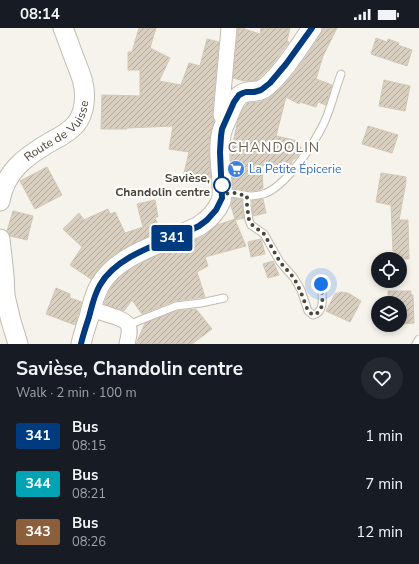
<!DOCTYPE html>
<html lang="en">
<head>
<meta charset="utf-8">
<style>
  body { margin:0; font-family:"Nunito Sans",sans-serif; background:#242831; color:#f1f3f6; height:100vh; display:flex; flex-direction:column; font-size:15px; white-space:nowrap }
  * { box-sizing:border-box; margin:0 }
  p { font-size:13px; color:#9ea1a6 }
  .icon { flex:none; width:22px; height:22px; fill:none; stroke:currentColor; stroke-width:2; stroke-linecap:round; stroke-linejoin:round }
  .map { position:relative; height:316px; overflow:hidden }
  .sheet { display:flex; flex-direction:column; background:#171b24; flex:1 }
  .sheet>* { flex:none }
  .badge { padding:0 8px; border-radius:3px; font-size:14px; line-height:26px }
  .controls { position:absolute; left:371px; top:224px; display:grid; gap:8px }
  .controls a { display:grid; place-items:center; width:36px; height:36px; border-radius:50%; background:#171b24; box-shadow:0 2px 6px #0003; font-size:20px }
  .you { position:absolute; width:20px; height:20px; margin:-10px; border:3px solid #fff; border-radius:50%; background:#1a73e8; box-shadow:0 0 0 6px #1a73e833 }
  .map>.badge { position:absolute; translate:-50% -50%; box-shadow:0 0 0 2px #fff }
  .round { display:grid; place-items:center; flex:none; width:42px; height:42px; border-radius:21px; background:#242831 }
  .summary { display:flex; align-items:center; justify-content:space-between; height:68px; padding:0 16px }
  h1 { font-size:19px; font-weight:700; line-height:30px }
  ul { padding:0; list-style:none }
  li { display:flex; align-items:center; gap:12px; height:48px; padding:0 16px }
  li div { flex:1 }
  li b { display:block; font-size:15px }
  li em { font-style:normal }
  li .badge { min-width:44px; font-weight:700; text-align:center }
  .status { display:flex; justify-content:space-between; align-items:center; height:28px; padding:0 20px; background:#171b24; direction:ltr }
  .status svg { height:11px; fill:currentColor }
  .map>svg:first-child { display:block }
  .building { fill:url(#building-hatch); stroke:#d3c7b4 }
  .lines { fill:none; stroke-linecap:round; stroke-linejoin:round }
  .service-casing { stroke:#c2bbae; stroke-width:9 }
  .minor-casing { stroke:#c2bbae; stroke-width:17 }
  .tertiary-casing { stroke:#c2bbae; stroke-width:21 }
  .service { stroke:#fff; stroke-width:7 }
  .minor { stroke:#fff; stroke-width:15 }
  .tertiary { stroke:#fff; stroke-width:19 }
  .line-casing { stroke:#fff; stroke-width:9 }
  .line { stroke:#003b80; stroke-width:6 }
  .walk { stroke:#4b4439; stroke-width:4; stroke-dasharray:0 7.2 }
  .stop-dot { fill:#fff; stroke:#003b80; stroke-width:2 }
  .labels { text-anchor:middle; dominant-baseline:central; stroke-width:4; stroke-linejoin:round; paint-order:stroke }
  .street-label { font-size:12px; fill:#4b4439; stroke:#fff }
  .shop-label { font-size:12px; fill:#366cbe; stroke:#fff; text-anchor:start }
  .stop-label { font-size:12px; font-weight:bold; fill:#4b4439; stroke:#fff; text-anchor:end }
  .quarter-label { font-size:14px; letter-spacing:1px; fill:#6e6250; stroke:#fff }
</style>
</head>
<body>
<div class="status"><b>08:14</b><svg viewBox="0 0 49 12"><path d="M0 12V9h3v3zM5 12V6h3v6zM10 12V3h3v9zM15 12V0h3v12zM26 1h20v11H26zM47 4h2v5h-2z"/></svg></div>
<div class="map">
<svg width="419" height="316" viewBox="0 0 419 316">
  <defs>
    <pattern id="building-hatch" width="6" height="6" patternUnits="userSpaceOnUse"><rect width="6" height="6" fill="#d8cfc1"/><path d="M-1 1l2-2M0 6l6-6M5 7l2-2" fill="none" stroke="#b1aa9e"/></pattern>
  </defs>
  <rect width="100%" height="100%" fill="#f6f3ec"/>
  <g class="building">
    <polygon points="139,0 156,0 150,20 170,30 159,53 181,57 189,35 200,38 207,11 219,14 212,86 214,93 211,104 209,113 209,128 211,153 183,149 189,124 169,121 173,98 127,100 127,101 101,101 102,67 140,68 140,42 128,42 128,24 132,24"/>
    <polygon points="238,0 242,0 260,6 261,0 290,0 287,13 289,14 271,38 257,52 244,53 233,50"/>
    <polygon points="323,0 337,0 323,28 316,51 332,57 326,77 318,74 316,79 300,74 299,76 286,69 276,108 298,113 297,118 301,119 299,126 295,131 293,131 290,138 286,142 262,137 263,160 258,162 251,163 233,160 231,124 238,92 243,81 248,75 260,74 268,71 281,60 294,45 308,26 321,6"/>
    <polygon points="376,10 387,14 388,11 399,15 398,17 412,22 407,38 371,26"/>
    <polygon points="384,52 410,58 405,83 379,78"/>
    <polygon points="368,98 398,107 392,125 362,116"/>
    <polygon points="47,139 62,167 35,181 20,153"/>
    <polygon points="381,145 406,149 406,154 399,192 408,192 409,231 395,231 395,223 393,223 391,177 376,174"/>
    <polygon points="233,170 242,172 244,190 235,192 246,218 205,229 208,238 197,244 205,269 174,273 142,286 132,272 124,283 104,276 109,263 116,253 125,245 149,231 204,208 217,197 235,191 231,178"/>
    <polygon points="263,171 266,185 253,188 252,173"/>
    <polygon points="155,172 158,189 155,189 160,203 126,219 113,227 101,238 91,251 70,237 82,219 63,201 79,185 84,192 108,181 110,186 115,184 125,205 143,199 137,176"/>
    <polygon points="13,183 33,188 27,212 10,208 7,203"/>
    <polygon points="261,211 265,226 251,229 248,214"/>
    <polygon points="273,233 279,247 268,250 263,236"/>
    <polygon points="56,260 70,266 70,270 82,274 75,297 46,286"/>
    <polygon points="388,263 411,263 411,267 413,267 414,295 400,296 400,275 388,275"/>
    <polygon points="341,264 348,265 361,273 350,294 326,283 335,266"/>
    <polygon points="196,281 212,301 192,316 136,316 145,295 177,283"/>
  </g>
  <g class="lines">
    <g class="service-casing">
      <g id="service">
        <path d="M223 166C228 165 233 165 238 166 248 168 253 169 263 166 285 160 314 116 324 95 331 80 335 62 341 46"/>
        <path d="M247 168V178L249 192 251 197 264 206 280 234 294 250 301 262 308 283 313 287C326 284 322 266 321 256"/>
        <polyline points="128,297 176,278 201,275 224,270"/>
        <polyline points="416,316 419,311"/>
      </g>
    </g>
    <g class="minor-casing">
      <g id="minor">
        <polyline points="225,95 221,87 229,0"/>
        <path d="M91 281C99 284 125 290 128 297 131 303 128 310 127 316"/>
      </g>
    </g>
    <g class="tertiary-casing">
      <g id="tertiary">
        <path id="s1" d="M0 173C5 143 26 128 52 113 60 109 70 103 76 96 85 85 86 67 83 55 82 49 79 43 77 37 72 25 68 12 63 0"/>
        <polyline points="0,211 4,247 5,268 11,293 18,316"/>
        <path d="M81 316C83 307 86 298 89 289 92 278 94 267 100 257 118 225 168 214 199 198 208 192 217 183 221 173 223 167 222 161 222 155 221 137 217 117 223 100 225 95 227 91 229 86 233 77 236 66 247 64 255 63 261 64 267 58 284 43 299 19 312 0"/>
      </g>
    </g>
    <use href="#service" class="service"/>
    <use href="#minor" class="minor"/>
    <use href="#tertiary" class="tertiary"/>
  </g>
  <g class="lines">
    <g class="line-casing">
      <path id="line" d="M81 316C83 307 86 298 89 289 92 278 94 267 100 257 118 225 168 214 199 198L207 192 216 182 222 170 220 124 221 108 222 101 234 74 239 67 243 65 246 64H254L261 62 270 55 286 36 312 0"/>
    </g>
    <use href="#line" class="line"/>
    <path class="walk" d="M222 157V166L235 165 247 168V178L249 192 251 196 264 206 280 234 294 250 300 262 308 283 313 287C326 284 322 266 321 256"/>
  </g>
  <defs>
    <g id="supermarket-disc" transform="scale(0.9)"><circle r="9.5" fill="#3f7fe0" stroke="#fff"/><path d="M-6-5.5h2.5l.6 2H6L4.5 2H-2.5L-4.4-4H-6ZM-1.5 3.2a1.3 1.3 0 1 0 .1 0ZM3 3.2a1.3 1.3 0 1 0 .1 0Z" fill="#fff"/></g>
  </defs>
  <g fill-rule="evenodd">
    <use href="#supermarket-disc" x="236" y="141"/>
  </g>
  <circle class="stop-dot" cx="222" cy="157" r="8"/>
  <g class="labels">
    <g class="street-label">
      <text stroke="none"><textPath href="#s1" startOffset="94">Route de Vuisse</textPath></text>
    </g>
    <g class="shop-label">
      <text x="249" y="141">La Petite Épicerie</text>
    </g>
    <g class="stop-label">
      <text x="210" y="150">Savièse,<tspan x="210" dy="14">Chandolin centre</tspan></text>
    </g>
    <g class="quarter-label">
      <text x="274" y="119">CHANDOLIN</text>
    </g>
  </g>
</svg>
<div class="controls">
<a><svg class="icon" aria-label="locate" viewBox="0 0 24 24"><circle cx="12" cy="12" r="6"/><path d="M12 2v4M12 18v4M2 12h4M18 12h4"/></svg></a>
<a><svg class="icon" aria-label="layers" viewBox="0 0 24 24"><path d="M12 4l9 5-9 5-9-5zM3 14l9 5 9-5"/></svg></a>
</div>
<div class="you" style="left:321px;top:256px"></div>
<b class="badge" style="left:172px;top:210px;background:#003b80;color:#fff">341</b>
</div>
<section class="sheet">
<div class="summary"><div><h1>Savièse, Chandolin centre</h1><p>Walk · 2 min · 100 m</p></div><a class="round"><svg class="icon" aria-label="heart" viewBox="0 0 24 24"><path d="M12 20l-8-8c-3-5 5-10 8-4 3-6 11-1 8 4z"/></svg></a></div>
<ul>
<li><span class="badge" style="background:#003b80;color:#fff">341</span><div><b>Bus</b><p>08:15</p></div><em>1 min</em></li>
<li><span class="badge" style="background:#00a3b4;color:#fff">344</span><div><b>Bus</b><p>08:21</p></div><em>7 min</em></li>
<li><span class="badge" style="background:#8b5e3c;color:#fff">343</span><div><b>Bus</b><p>08:26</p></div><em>12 min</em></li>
</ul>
</section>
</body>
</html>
